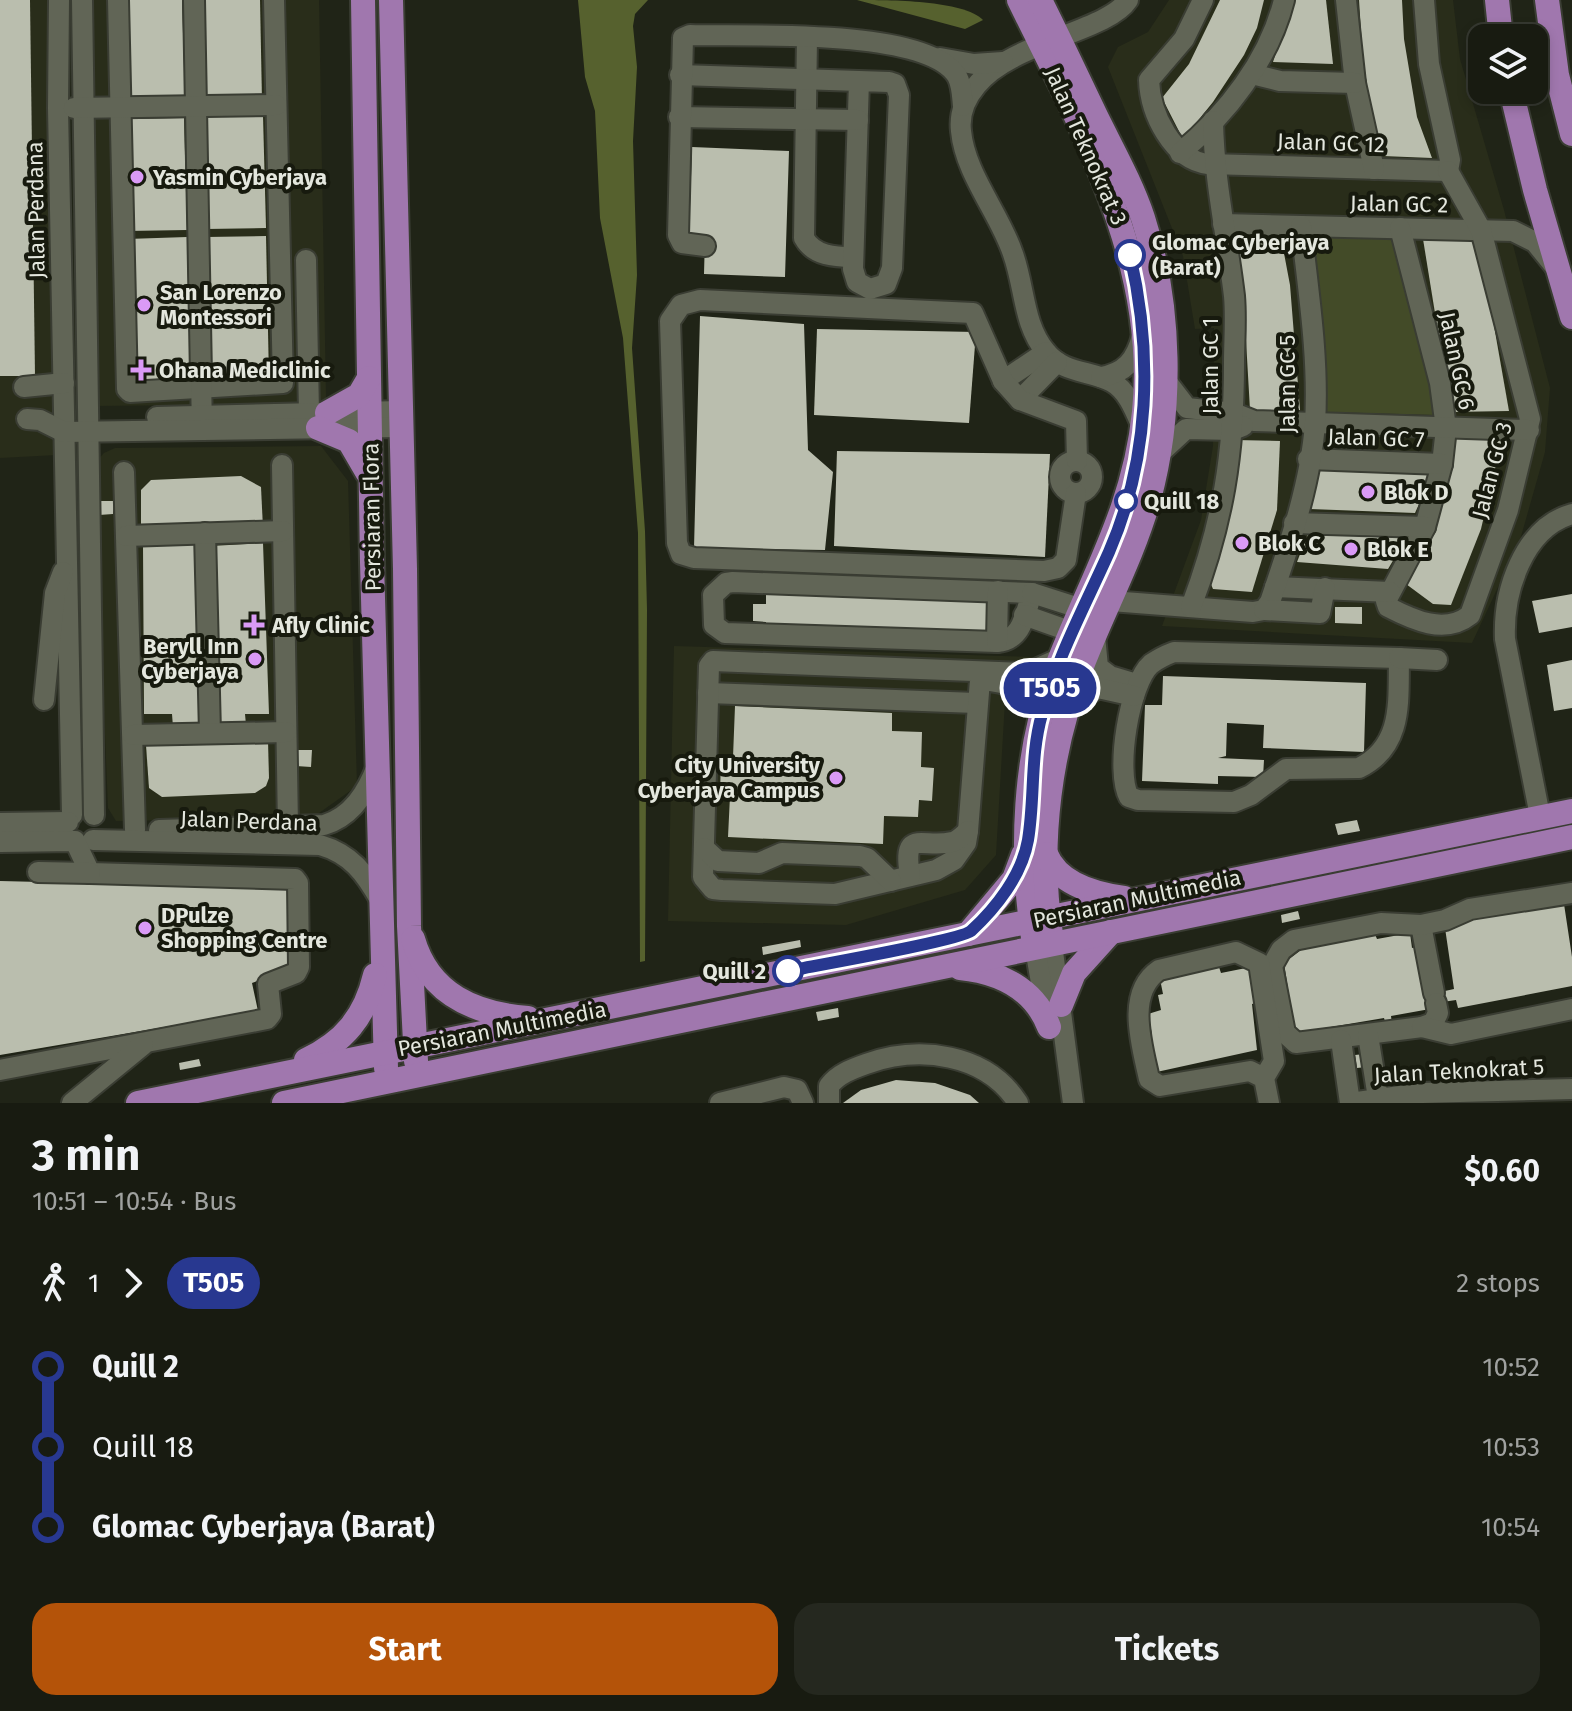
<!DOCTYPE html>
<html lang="en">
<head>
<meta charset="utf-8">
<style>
  body { margin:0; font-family:"Fira Sans",sans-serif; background:#25281f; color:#f1f3f6; height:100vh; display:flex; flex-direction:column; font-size:30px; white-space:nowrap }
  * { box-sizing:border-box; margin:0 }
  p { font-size:26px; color:#9fa19f }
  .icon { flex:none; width:44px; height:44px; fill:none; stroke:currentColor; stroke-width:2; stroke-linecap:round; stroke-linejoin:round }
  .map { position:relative; height:1103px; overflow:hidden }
  .drawer { display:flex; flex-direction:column; background:#181b11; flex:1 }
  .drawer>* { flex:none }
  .badge { padding:0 16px; border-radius:26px; font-size:28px; line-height:52px }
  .controls { position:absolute; left:1468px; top:24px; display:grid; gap:16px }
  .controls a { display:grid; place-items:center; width:80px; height:80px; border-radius:16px; background:#181b11; box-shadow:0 4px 12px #0003,0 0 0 2px #363931; font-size:40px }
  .map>.badge { position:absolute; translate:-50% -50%; box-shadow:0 0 0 4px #fff }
  .legs { display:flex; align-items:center; gap:12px; height:88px; padding:0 32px; font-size:26px }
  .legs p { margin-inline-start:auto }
  .head { display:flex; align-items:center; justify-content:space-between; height:136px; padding:0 32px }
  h1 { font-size:44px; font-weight:700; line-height:60px }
  .action { display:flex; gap:16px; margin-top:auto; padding:16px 32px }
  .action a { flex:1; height:92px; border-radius:24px; background:#b45309; color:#fff; font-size:32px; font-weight:700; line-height:92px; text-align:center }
  .action a+a { background:#25281f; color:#f1f3f6 }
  ul { padding:0 32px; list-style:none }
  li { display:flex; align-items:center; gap:28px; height:80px; font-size:30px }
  li i { display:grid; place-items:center; width:12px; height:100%; margin:0 10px; background:currentColor }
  li i::after { content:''; width:20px; height:20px; margin:-10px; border:6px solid; border-radius:50%; background:#181b11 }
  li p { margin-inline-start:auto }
  li:first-child i { background:linear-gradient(#0000 50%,currentColor 0) }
  li:last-child i { background:linear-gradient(currentColor 50%,#0000 0) }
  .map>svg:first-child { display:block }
  .built { fill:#292d1a }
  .green { fill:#434b28 }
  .water { fill:#56612e }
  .building { fill:#babeae }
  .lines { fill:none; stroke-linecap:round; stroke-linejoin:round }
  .minor-casing { stroke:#3a3d33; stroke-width:24 }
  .major-casing { stroke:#3a3d33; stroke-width:28 }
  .minor { stroke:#616556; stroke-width:20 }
  .major { stroke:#a077ae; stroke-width:24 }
  .line-1-casing { stroke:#fff; stroke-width:18 }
  .line-1 { stroke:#283890; stroke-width:12 }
  .poi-dot { fill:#da9af6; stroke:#171a0e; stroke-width:3 }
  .stop-1-dot { fill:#fff; stroke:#283890; stroke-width:4 }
  .labels { text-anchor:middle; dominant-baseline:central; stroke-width:8; stroke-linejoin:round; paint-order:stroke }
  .street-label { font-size:22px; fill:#e4e7de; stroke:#171a0e }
  .poi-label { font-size:22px; font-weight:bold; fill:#e4e7de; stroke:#171a0e; text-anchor:start }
  .stop-label { font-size:22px; font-weight:bold; fill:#e4e7de; stroke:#171a0e; text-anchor:start }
</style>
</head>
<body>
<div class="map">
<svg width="1572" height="1103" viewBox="0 0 1572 1103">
  <rect width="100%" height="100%" fill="#202417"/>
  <g class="built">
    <polygon points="0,0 55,0 57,455 0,458"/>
    <polygon points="83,0 319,0 326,398 319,404 90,406"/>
    <polygon points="1169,0 1453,0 1460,59 1504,210 1550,388 1545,452 1520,540 1472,643 1162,626 1201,520 1213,446 1214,328 1195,329 1183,256 1108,67 1118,47 1148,32"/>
    <polygon points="321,446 348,481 357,786 312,818 116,821 108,808 94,464 104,453 115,448"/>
    <polygon points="674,646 1033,657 1005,701 996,855 965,890 846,925 668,921"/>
  </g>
  <polygon class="green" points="1388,237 1399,249 1439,403 1435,415 1327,412 1319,405 1313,247 1321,238"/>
  <g class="water">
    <polygon points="578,0 648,0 635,14 633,26 637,67 633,141 637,275 632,348 645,531 647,610 645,961 640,962 638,533 623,338 600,218 595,111 585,77"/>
    <path d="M857 0C888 0 964 0 983 20L965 29Z"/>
  </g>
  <g class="building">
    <polygon points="0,0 30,0 35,376 0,376"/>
    <polygon points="122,0 182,0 185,102 125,104"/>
    <polygon points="200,0 260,0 262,101 203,102"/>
    <polygon points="1220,0 1264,0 1257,28 1244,55 1213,102 1183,139 1162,98 1189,64"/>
    <polygon points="1293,0 1326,0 1333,64 1273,62"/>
    <polygon points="1359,0 1402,0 1404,39 1417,117 1432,158 1382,156 1364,77"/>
    <polygon points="263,116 266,228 206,229 203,117"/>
    <polygon points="184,118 187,230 127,231 124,119"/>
    <polygon points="692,147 789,151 785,277 704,274 705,237 689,236"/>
    <polygon points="1247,232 1280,232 1290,285 1300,410 1250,410 1243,288 1236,251"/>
    <polygon points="266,236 269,378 210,380 206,237"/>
    <polygon points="187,237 190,380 131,381 127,239"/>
    <polygon points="1468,238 1481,252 1509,411 1451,412 1423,239"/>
    <polygon points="700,316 804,324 808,450 833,472 825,550 694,548"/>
    <polygon points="817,329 976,332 969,423 814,415"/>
    <polygon points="1454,439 1502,439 1481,529 1451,605 1433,604 1406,584"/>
    <polygon points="1235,440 1280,441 1277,510 1252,592 1213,589 1207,575"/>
    <polygon points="837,451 1050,454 1045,557 834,546"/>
    <polygon points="1311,469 1432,475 1415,513 1310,509"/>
    <polygon points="241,476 261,487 263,528 141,530 141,490 151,480"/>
    <polygon points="98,501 114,501 113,514 99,515"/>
    <polygon points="1311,526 1407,537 1388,569 1297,562"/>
    <polygon points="263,543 269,714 245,714 246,725 215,725 211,546"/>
    <polygon points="143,545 197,545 204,726 173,727 172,714 144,714"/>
    <polygon points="766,591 990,600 999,632 766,628 766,622 753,621 753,604 766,604"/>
    <polygon points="1572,594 1572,627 1539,633 1532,601"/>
    <polygon points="1335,607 1362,607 1362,624 1335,623"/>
    <polygon points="1572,660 1572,708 1554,711 1547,665"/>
    <polygon points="1163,676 1366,683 1364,752 1263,748 1264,725 1227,723 1226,756 1218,758 1264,760 1263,777 1218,776 1218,784 1142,781 1145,705 1162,705"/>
    <polygon points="735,706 892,713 892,731 922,732 921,767 934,768 932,801 919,800 918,817 884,816 883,844 728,837 730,796 720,796 721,756 733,757"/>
    <polygon points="268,741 269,778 266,786 255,793 162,797 149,788 146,745"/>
    <polygon points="297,750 312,750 311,767 296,766"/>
    <polygon points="1357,820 1360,831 1338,835 1335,824"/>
    <polygon points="0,881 290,888 290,968 252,983 258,1011 0,1055"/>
    <polygon points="1564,904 1572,957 1572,986 1458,1008 1456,1000 1429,1004 1430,1009 1391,1016 1392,1024 1386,1025 1384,1018 1295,1033 1284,963 1305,947 1374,932 1377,939 1410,933 1412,948 1419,946 1436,986 1444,985 1445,991 1454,989 1445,928 1458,918"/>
    <polygon points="1298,911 1300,919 1282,923 1281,915"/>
    <polygon points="800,940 801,947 763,955 762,947"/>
    <polygon points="1218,964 1221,973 1251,967 1263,1001 1252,1004 1257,1050 1152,1073 1146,1036 1152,1034 1148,1014 1161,1010 1158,995 1163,994 1160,979 1186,975 1185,969"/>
    <polygon points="838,1008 839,1017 818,1021 816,1012"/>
    <polygon points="1364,1054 1366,1067 1357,1068 1355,1055"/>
    <polygon points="199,1059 201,1066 180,1070 179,1063"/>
    <polygon points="896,1080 935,1083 970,1095 979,1103 843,1103 861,1090"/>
  </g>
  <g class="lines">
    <g class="minor-casing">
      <g id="minor">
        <polyline points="59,0 58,108 72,815"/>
        <polyline points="82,0 94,815"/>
        <polyline points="118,0 127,389 130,392 283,383 274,0"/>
        <polyline points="194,0 202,430"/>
        <path d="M1128 0C1107 32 1010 42 976 86 965 99 959 114 961 131 965 174 1000 214 1013 254 1025 287 1023 325 1046 352 1064 374 1090 370 1112 382 1128 391 1135 411 1142 427"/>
        <path d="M1203 0 1184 39 1149 80C1150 114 1173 160 1208 164L1448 171"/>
        <polyline points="1346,0 1355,83 1374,169"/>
        <polyline points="1424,0 1429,64 1450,160 1448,171"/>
        <path d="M807 38 804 238C814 256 835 257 853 257"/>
        <polyline points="940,58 974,64 1003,62"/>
        <polyline points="1252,74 1280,81 1355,83"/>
        <polyline points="680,75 889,82 895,84 899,95 892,268 886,284 870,289 857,282 853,269 859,81"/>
        <polyline points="74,108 276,105"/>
        <polyline points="679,117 858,120"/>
        <path d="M1180 153C1227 114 1269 60 1284 0"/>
        <polyline points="1223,224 1513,231 1535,242 1556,268"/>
        <path d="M1400 228 1440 383 1446 428 1442 464 1425 527 1386 601 1388 607C1413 620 1445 635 1470 615L1508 510 1530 419 1481 230 1448 171"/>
        <path d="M705 246 682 243 678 235 683 38 690 35C745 37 926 27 957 76 962 85 962 96 963 106"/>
        <polyline points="306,260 309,413"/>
        <path d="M1101 377C1125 373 1136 360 1142 336"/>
        <polyline points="1164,378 1187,408 1234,413 1254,421 1529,430"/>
        <polyline points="1003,381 1046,352"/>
        <polyline points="24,387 64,383"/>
        <polyline points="1020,400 1057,362"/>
        <polyline points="157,417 401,411"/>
        <polyline points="27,419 40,420 64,432 401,427"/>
        <polyline points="1159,454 1186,429 1233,430 1243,426"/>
        <polyline points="1308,459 1442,464"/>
        <circle cx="1076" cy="477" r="16"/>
        <polyline points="282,465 288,827"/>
        <polyline points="124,472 135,830"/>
        <polyline points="1076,493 1066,560 1058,568 1044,571 694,558 681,554 677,543 670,321 681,305 700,300 973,313 1003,381 1020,400 1076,421 1077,461"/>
        <polyline points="1294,523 1425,527"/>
        <polyline points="205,533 210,733"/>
        <polyline points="126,536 283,531"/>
        <path d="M726 583 733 582 1032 593C1025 613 1023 640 997 642L725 633 714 625 713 595Z"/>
        <polyline points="1275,587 1390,592"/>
        <polyline points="1032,593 1082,609"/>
        <path d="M1111 601 1253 612 1264 610 1270 602C1289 546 1311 482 1315 423 1319 358 1308 290 1301 226"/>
        <path d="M1191 607C1223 522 1234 454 1234 363 1234 341 1236 318 1234 296 1227 237 1214 180 1213 121"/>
        <polyline points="1264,610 1320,613 1325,588"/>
        <polyline points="1024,615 1072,632"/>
        <polyline points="1095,636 1098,667 1110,676 1130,682"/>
        <polyline points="997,642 998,591"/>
        <path d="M1174 652 1399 658C1398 700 1404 746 1359 768L1286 769 1251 795 1234 802 1138 800 1129 797C1115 772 1129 683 1151 664 1158 659 1166 655 1174 652Z"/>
        <polyline points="1399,658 1437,660"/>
        <polyline points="708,693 976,703"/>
        <polyline points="44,700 55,593 63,572"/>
        <polyline points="1066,715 1075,702 1098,688 1134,696"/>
        <path d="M1041 717C1025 690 1012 682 980 680L968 831 966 843 954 860 936 870 835 894 722 890 713 889 703 877 709 666 713 661 1027 673 1061 658"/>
        <polyline points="133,735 286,732"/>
        <path d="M1539 811 1505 639C1503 592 1523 528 1572 514"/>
        <polyline points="0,823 68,822"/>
        <path d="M159 830 324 825C352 817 367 792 377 766"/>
        <path d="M93 840 320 845C351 854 365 873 380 900"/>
        <polyline points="0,842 75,841 90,873 295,879 298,883 299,967 296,973 268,984 271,1014 267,1019 0,1070"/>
        <polyline points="704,848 718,861 759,863 782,853 860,856 867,858 891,881"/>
        <polyline points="38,872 90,873"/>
        <path d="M910 876C902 827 922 849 952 842 958 841 963 835 968 831"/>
        <polyline points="1421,925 1434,993"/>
        <polyline points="1052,944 1073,1103"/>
        <polyline points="1035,948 1047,1017"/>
        <polyline points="1436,1003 1438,1013 1433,1023 1422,1027 1296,1043 1285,1033 1272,966 1281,950 1294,940 1381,923 1421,925 1445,920 1470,909 1572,893"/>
        <polyline points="1422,1027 1451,1034 1572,1009"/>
        <polyline points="1368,1035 1378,1098"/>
        <polyline points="1341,1040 1350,1103 1422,1093 1572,1089"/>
        <path d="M1264 1078 1250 1071 1160 1086 1149 1079C1142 1046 1125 993 1159 970L1236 952 1259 963 1274 1061 1264 1078 1269 1103"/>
        <polyline points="72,1103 143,1045"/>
        <polyline points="720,1103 784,1087 797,1090 803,1103"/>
        <path d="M829 1103V1086C838 1074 852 1069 866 1064 919 1045 986 1053 1018 1103"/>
      </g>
    </g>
    <g class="major-casing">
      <g id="major">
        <polyline points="363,0 372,562 386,1068"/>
        <polyline points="391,0 405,569 409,926 416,1061"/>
        <path d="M1019 0C1082 129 1159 263 1144 412 1134 512 1088 583 1054 674 1024 756 1020 852 1033 938"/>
        <path d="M1040 0C1059 38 1077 76 1095 114 1112 149 1131 182 1143 218 1171 305 1173 411 1149 499 1133 556 1105 607 1084 661 1050 746 1037 843 1051 934"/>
        <polyline points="1497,0 1501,38"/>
        <polyline points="1547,0 1557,75 1572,134"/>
        <polyline points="1511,90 1535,190 1572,317"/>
        <polyline points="327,413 359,395 369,378"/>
        <polyline points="318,428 349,441 367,472"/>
        <path d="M1046 854C1058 884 1095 894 1124 898"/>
        <polyline points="968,934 1014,879 1023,855"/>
        <path d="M413 939C429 995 476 1014 528 1018"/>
        <path d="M960 968C999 972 1034 988 1049 1027"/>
        <polyline points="1061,1005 1074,973 1111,932"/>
        <path d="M306 1060C344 1042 365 1017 375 975"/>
        <polyline points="138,1103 1572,811"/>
        <polyline points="284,1103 1572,837"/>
      </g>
    </g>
    <use href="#minor" class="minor"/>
    <use href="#major" class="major"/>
  </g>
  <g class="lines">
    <g class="line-1-casing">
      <path id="line-1" d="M788 971C813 966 961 940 971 931 996 908 1022 875 1028 840 1035 798 1030 756 1042 714 1057 657 1085 606 1109 552 1150 458 1153 354 1130 255"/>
    </g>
    <use href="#line-1" class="line-1"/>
  </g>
  <g class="poi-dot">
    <circle cx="137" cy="177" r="8"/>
    <circle cx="144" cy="305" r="8"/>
    <path d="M137 358h8v8h8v8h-8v8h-8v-8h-8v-8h8z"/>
    <circle cx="1368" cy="492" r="8"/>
    <circle cx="1242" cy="543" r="8"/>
    <circle cx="1351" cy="549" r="8"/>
    <path d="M250 613h8v8h8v8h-8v8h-8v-8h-8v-8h8z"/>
    <circle cx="255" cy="659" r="8"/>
    <circle cx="836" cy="778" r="8"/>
    <circle cx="145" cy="928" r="8"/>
  </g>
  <g class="stop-1-dot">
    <circle cx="1130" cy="255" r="14"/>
    <circle cx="1126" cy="501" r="10"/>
    <circle cx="788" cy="971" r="14"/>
  </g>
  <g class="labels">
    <g class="street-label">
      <text transform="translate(1331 143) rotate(2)">Jalan GC 12</text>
      <text transform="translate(1086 146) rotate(66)">Jalan Teknokrat 3</text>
      <text transform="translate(1399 204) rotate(1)">Jalan GC 2</text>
      <text transform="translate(36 210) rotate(-91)">Jalan Perdana</text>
      <text transform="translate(1457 361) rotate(78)">Jalan GC 6</text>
      <text transform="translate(1210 366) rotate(-90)">Jalan GC 1</text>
      <text transform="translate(1287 384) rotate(-90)">Jalan GC 5</text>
      <text transform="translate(1376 438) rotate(2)">Jalan GC 7</text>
      <text transform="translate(1492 470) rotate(-75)">Jalan GC 3</text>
      <text transform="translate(372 517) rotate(-91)">Persiaran Flora</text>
      <text transform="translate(249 821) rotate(2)">Jalan Perdana</text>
      <text transform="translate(1137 899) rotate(-12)">Persiaran Multimedia</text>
      <text transform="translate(502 1029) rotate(-11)">Persiaran Multimedia</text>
      <text transform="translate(1459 1071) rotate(-3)">Jalan Teknokrat 5</text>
    </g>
    <g class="poi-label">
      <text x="153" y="177">Yasmin Cyberjaya</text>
      <text x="160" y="292">San Lorenzo<tspan x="160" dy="25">Montessori</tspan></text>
      <text x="159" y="370">Ohana Mediclinic</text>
      <text x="1384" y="492">Blok D</text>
      <text x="1258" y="543">Blok C</text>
      <text x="1367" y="549">Blok E</text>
      <text x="272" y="625">Afly Clinic</text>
      <text x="239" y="646" text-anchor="end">Beryll Inn<tspan x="239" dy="25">Cyberjaya</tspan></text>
      <text x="820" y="765" text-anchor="end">City University<tspan x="820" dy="25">Cyberjaya Campus</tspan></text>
      <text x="161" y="915">DPulze<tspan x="161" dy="25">Shopping Centre</tspan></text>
    </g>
    <g class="stop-label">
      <text x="1152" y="242">Glomac Cyberjaya<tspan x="1152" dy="25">(Barat)</tspan></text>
      <text x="1144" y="501">Quill 18</text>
      <text x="766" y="971" text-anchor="end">Quill 2</text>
    </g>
  </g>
</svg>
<div class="controls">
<a><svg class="icon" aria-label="layers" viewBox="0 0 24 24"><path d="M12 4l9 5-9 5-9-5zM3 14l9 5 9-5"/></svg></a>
</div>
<b class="badge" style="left:1050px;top:688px;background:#283890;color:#fff">T505</b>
</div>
<section class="drawer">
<div class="head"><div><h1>3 min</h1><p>10:51 – 10:54 · Bus</p></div><b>$0.60</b></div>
<div class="legs"><svg class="icon" aria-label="walk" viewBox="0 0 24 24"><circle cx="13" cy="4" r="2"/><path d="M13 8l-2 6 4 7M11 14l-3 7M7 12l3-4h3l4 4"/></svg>1<svg class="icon" aria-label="forward" viewBox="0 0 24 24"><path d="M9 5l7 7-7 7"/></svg><b class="badge" style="background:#283890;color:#fff">T505</b><p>2 stops</p></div>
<ul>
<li><i style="color:#283890"></i><b>Quill 2</b><p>10:52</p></li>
<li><i style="color:#283890"></i><span>Quill 18</span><p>10:53</p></li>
<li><i style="color:#283890"></i><b>Glomac Cyberjaya (Barat)</b><p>10:54</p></li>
</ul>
<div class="action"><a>Start</a><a>Tickets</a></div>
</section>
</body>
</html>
